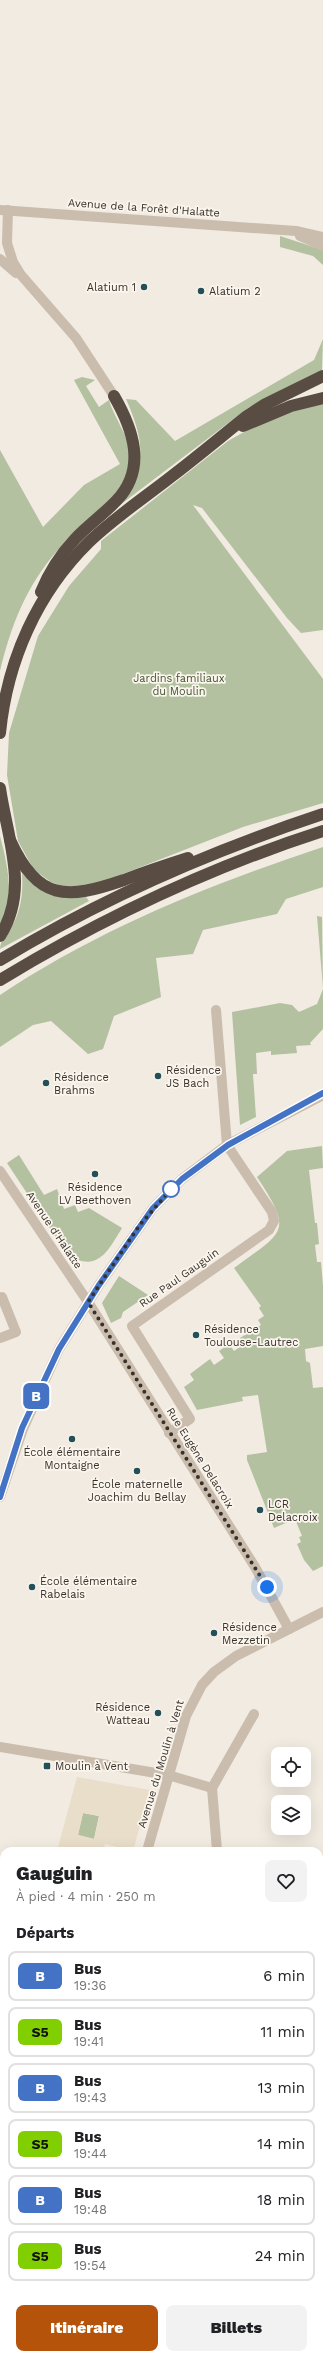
<!DOCTYPE html>
<html lang="fr">
<head>
<meta charset="utf-8">
<style>
  body { margin:0; font-family:"Work Sans",sans-serif; background:#f2f2f2; color:#202124; height:100vh; display:flex; flex-direction:column; font-size:15px; white-space:nowrap }
  * { box-sizing:border-box; margin:0 }
  p { font-size:13px; color:#757577 }
  .icon { flex:none; width:22px; height:22px; fill:none; stroke:currentColor; stroke-width:2; stroke-linecap:round; stroke-linejoin:round }
  .map { position:relative; flex:1; overflow:hidden }
  .details { position:absolute; left:0px; top:1847px; width:323px; height:512px; display:flex; flex-direction:column; background:#fff; border-radius:12px 12px 0 0; box-shadow:0 4px 16px #0002 }
  .details>* { flex:none }
  .badge { padding:0 8px; border-radius:6px; font-size:14px; line-height:26px }
  .tools { position:absolute; left:271px; top:1747px; display:grid; gap:8px }
  .tools a { display:grid; place-items:center; width:40px; height:40px; border-radius:8px; background:#fff; box-shadow:0 4px 16px #0002; font-size:20px }
  .you { position:absolute; width:20px; height:20px; margin:-10px; border:3px solid #fff; border-radius:50%; background:#1a73e8; box-shadow:0 0 0 6px #1a73e833 }
  .map>.badge { position:absolute; translate:-50% -50%; box-shadow:0 0 0 2px #fff }
  h2 { padding:0 16px; font-size:15px; line-height:36px }
  .round { display:grid; place-items:center; flex:none; width:42px; height:42px; border-radius:8px; background:#f2f2f2 }
  .head { display:flex; align-items:center; justify-content:space-between; height:68px; padding:0 16px }
  h1 { font-size:19px; font-weight:800; line-height:30px }
  .action { display:flex; gap:8px; margin-top:auto; padding:8px 16px }
  .action a { flex:1; height:46px; border-radius:8px; background:#b45309; color:#fff; font-size:16px; font-weight:800; line-height:46px; text-align:center }
  .action a+a { background:#f2f2f2; color:#202124 }
  ul { padding:0; list-style:none }
  li { display:flex; align-items:center; gap:12px; height:50px; margin:0 8px 6px; padding:0 8px; border:2px solid #e0e0e0; border-radius:8px }
  li div { flex:1 }
  li b { display:block; font-size:15px }
  li em { font-style:normal }
  li .badge { min-width:44px; font-weight:700; text-align:center }
  .map>svg:first-child { display:block }
  .green { fill:#b3c1a1 }
  .plaza { fill:#e9dec9; fill-rule:evenodd }
  .lines { fill:none; stroke-linecap:round; stroke-linejoin:round }
  .street { stroke:#cabdad; stroke-width:10 }
  .highway { stroke:#594c43; stroke-width:12 }
  .line-casing { stroke:#fff; stroke-width:9 }
  .line { stroke:#4472c4; stroke-width:6 }
  .walk { stroke:#39312b; stroke-width:4; stroke-dasharray:0 7.2 }
  .poi-dot { fill:#235058; stroke:#faf5ed; stroke-width:1.5 }
  .stop-dot { fill:#fff; stroke:#4472c4; stroke-width:2 }
  .labels { text-anchor:middle; dominant-baseline:central; stroke-width:3.5; stroke-linejoin:round; paint-order:stroke }
  .street-label { font-size:11px; fill:#39312b; stroke:#faf5ed }
  .poi-label { font-size:11px; fill:#39312b; stroke:#faf5ed; text-anchor:start }
  .park-label { font-size:11px; fill:#455630; stroke:#faf5ed }
</style>
</head>
<body>
<div class="map">
<svg width="323" height="2359" viewBox="0 0 323 2359">
  <rect width="100%" height="100%" fill="#f2ebe1"/>
  <g class="green">
    <polygon points="280,236 323,250 323,265 313,256 280,247"/>
    <path d="M323 339 322 371 248 408 120 505C147 465 145 442 126 399L136 400 175 441 314 360Z"/>
    <path d="M82 377 95 380 86 386 99 407 109 400C115 421 133 440 130 463 125 500 74 530 51 558 24 592 10 629 0 671V450L43 527 84 485 120 464 74 380Z"/>
    <polygon points="323,403 323,630 301,633 287,618 202,508 193,505 323,679 323,803 243,827 87,888 68,888 51,882 34,870 18,841 7,775 9,733 38,636 69,586 101,549 101,541 228,441 260,423 293,409"/>
    <path d="M0 836C6 858 17 904 0 924Z"/>
    <path d="M323 847V887L286 899 277 914 203 930 193 954 156 958 161 997 114 1016 103 1049 88 1054 51 1021 33 1025 0 1047V995C99 929 211 884 323 847Z"/>
    <path d="M22 873C38 893 61 899 86 897L89 901 0 949C0 938 12 928 16 918 22 903 23 889 22 873Z"/>
    <polygon points="317,916 322,917 323,988"/>
    <polygon points="323,989 323,1029 310,1043 311,1045 296,1046 297,1053 271,1055 271,1051 256,1053 257,1074 253,1074 256,1117 240,1125 232,1012 280,1003 292,1005 299,1012 317,1004"/>
    <path d="M322 1146 323 1168 309 1170 315 1223H317L319 1244 315 1245 317 1262H321L323 1285V1346L305 1349 306 1361 310 1363 313 1388 323 1387V1566L313 1571 304 1560 297 1544 301 1542 299 1537 302 1536 295 1519 274 1528 247 1460V1455L267 1452 258 1395 242 1397 243 1401 197 1410 184 1387 194 1380 190 1374 210 1359 214 1365 224 1358 219 1351 229 1344 234 1351 244 1344 240 1338 261 1325 258 1320 264 1316 259 1308 261 1306 234 1268C284 1231 294 1233 257 1177L287 1151Z"/>
    <path d="M19 1155 44 1195 57 1189 64 1209 75 1205 78 1212 89 1208 122 1228C108 1251 97 1274 67 1254L7 1163Z"/>
    <polygon points="119,1276 148,1295 123,1312 121,1318 111,1323 102,1303"/>
    <polygon points="83,1813 99,1816 94,1839 78,1835"/>
    <polygon points="319,2190 323,2194 323,2258 319,2259"/>
  </g>
  <path class="plaza" d="M77 1777 150 1790 133 1851 105 1844 103 1851H57ZM83 1813 99 1816 94 1839 78 1835Z"/>
  <g class="lines">
    <g class="street">
      <polyline points="0,210 296,231 323,237"/>
      <polyline points="8,210 7,243 13,262 21,275 76,338 114,396"/>
      <polyline points="300,236 323,246"/>
      <polyline points="0,259 16,273"/>
      <polyline points="0,1171 88,1302 255,1567 289,1629"/>
      <polyline points="0,1338 16,1332 2,1297"/>
      <polyline points="169,1433 190,1419 132,1326 269,1230 274,1221 272,1212 227,1145 216,1010"/>
      <polyline points="0,1497 23,1429 59,1349 99,1285 153,1208 182,1179 227,1145 323,1095"/>
      <polyline points="0,1747 168,1775 212,1788"/>
      <polyline points="147,1851 186,1716 202,1685 214,1672 236,1656 323,1612"/>
      <polyline points="217,1851 212,1788 254,1714"/>
      <polyline points="0,2014 4,2015"/>
      <polyline points="319,2072 323,2073"/>
      <polyline points="0,2301 4,2303"/>
      <polyline points="93,2355 97,2359"/>
      <polyline points="112,2355 112,2359"/>
      <polyline points="319,2359 321,2358"/>
    </g>
    <g class="highway">
      <polyline points="243,426 291,406 323,398"/>
      <path d="M41 592C49 572 60 555 75 539 88 525 104 514 117 500 147 468 133 429 114 396"/>
      <path d="M0 733C7 661 37 593 89 542 114 518 144 498 172 476 197 457 222 436 247 416L264 405 323 376"/>
      <path d="M0 788C7 838 30 889 0 936"/>
      <path d="M10 840C38 901 66 900 124 880 145 872 166 865 188 858"/>
      <path d="M0 960C101 899 211 851 323 814"/>
      <path d="M0 980C101 919 211 867 323 831"/>
    </g>
  </g>
  <g class="lines">
    <g class="line-casing">
      <polyline id="line" points="0,1497 22,1428 59,1349 99,1285 153,1208 182,1179 228,1145 323,1093"/>
    </g>
    <use href="#line" class="line"/>
    <polyline class="walk" points="171,1189 173,1187 139,1226 88,1302 267,1587"/>
  </g>
  <g class="poi-dot">
    <circle cx="144" cy="287" r="4"/>
    <circle cx="201" cy="291" r="4"/>
    <circle cx="158" cy="1076" r="4"/>
    <circle cx="46" cy="1083" r="4"/>
    <circle cx="95" cy="1174" r="4"/>
    <circle cx="196" cy="1335" r="4"/>
    <circle cx="72" cy="1439" r="4"/>
    <circle cx="137" cy="1471" r="4"/>
    <circle cx="260" cy="1510" r="4"/>
    <circle cx="32" cy="1587" r="4"/>
    <circle cx="214" cy="1633" r="4"/>
    <circle cx="158" cy="1713" r="4"/>
    <rect x="43" y="1762" width="8" height="8" rx="2"/>
  </g>
  <circle class="stop-dot" cx="171" cy="1189" r="8"/>
  <g class="labels">
    <g class="street-label">
      <text transform="translate(144 208) rotate(4)">Avenue de la Forêt d'Halatte</text>
      <text transform="translate(54 1230) rotate(56)">Avenue d'Halatte</text>
      <text transform="translate(179 1278) rotate(-35)">Rue Paul Gauguin</text>
      <text transform="translate(200 1458) rotate(58)">Rue Eugène Delacroix</text>
      <text transform="translate(161 1764) rotate(-73)">Avenue du Moulin à Vent</text>
    </g>
    <g class="poi-label">
      <text x="136" y="287" text-anchor="end">Alatium 1</text>
      <text x="209" y="291">Alatium 2</text>
      <text x="166" y="1070">Résidence<tspan x="166" dy="13">JS Bach</tspan></text>
      <text x="54" y="1077">Résidence<tspan x="54" dy="13">Brahms</tspan></text>
      <text x="95" y="1187" text-anchor="middle">Résidence<tspan x="95" dy="13">LV Beethoven</tspan></text>
      <text x="204" y="1329">Résidence<tspan x="204" dy="13">Toulouse-Lautrec</tspan></text>
      <text x="72" y="1452" text-anchor="middle">École élémentaire<tspan x="72" dy="13">Montaigne</tspan></text>
      <text x="137" y="1484" text-anchor="middle">École maternelle<tspan x="137" dy="13">Joachim du Bellay</tspan></text>
      <text x="268" y="1504">LCR<tspan x="268" dy="13">Delacroix</tspan></text>
      <text x="40" y="1581">École élémentaire<tspan x="40" dy="13">Rabelais</tspan></text>
      <text x="222" y="1627">Résidence<tspan x="222" dy="13">Mezzetin</tspan></text>
      <text x="150" y="1707" text-anchor="end">Résidence<tspan x="150" dy="13">Watteau</tspan></text>
      <text x="55" y="1766">Moulin à Vent</text>
    </g>
    <g class="park-label">
      <text x="179" y="678">Jardins familiaux<tspan x="179" dy="13">du Moulin</tspan></text>
    </g>
  </g>
</svg>
<div class="tools">
<a><svg class="icon" aria-label="locate" viewBox="0 0 24 24"><circle cx="12" cy="12" r="6"/><path d="M12 2v4M12 18v4M2 12h4M18 12h4"/></svg></a>
<a><svg class="icon" aria-label="layers" viewBox="0 0 24 24"><path d="M12 4l9 5-9 5-9-5zM3 14l9 5 9-5"/></svg></a>
</div>
<div class="you" style="left:267px;top:1587px"></div>
<b class="badge" style="left:36px;top:1396px;background:#4472c4;color:#fff">B</b>
<section class="details">
<div class="head"><div><h1>Gauguin</h1><p>À pied · 4 min · 250 m</p></div><a class="round"><svg class="icon" aria-label="heart" viewBox="0 0 24 24"><path d="M12 20l-8-8c-3-5 5-10 8-4 3-6 11-1 8 4z"/></svg></a></div>
<h2>Départs</h2>
<ul>
<li><span class="badge" style="background:#4472c4;color:#fff">B</span><div><b>Bus</b><p>19:36</p></div><em>6 min</em></li>
<li><span class="badge" style="background:#81cf00;color:#111">S5</span><div><b>Bus</b><p>19:41</p></div><em>11 min</em></li>
<li><span class="badge" style="background:#4472c4;color:#fff">B</span><div><b>Bus</b><p>19:43</p></div><em>13 min</em></li>
<li><span class="badge" style="background:#81cf00;color:#111">S5</span><div><b>Bus</b><p>19:44</p></div><em>14 min</em></li>
<li><span class="badge" style="background:#4472c4;color:#fff">B</span><div><b>Bus</b><p>19:48</p></div><em>18 min</em></li>
<li><span class="badge" style="background:#81cf00;color:#111">S5</span><div><b>Bus</b><p>19:54</p></div><em>24 min</em></li>
</ul>
<div class="action"><a>Itinéraire</a><a>Billets</a></div>
</section>
</div>
</body>
</html>
